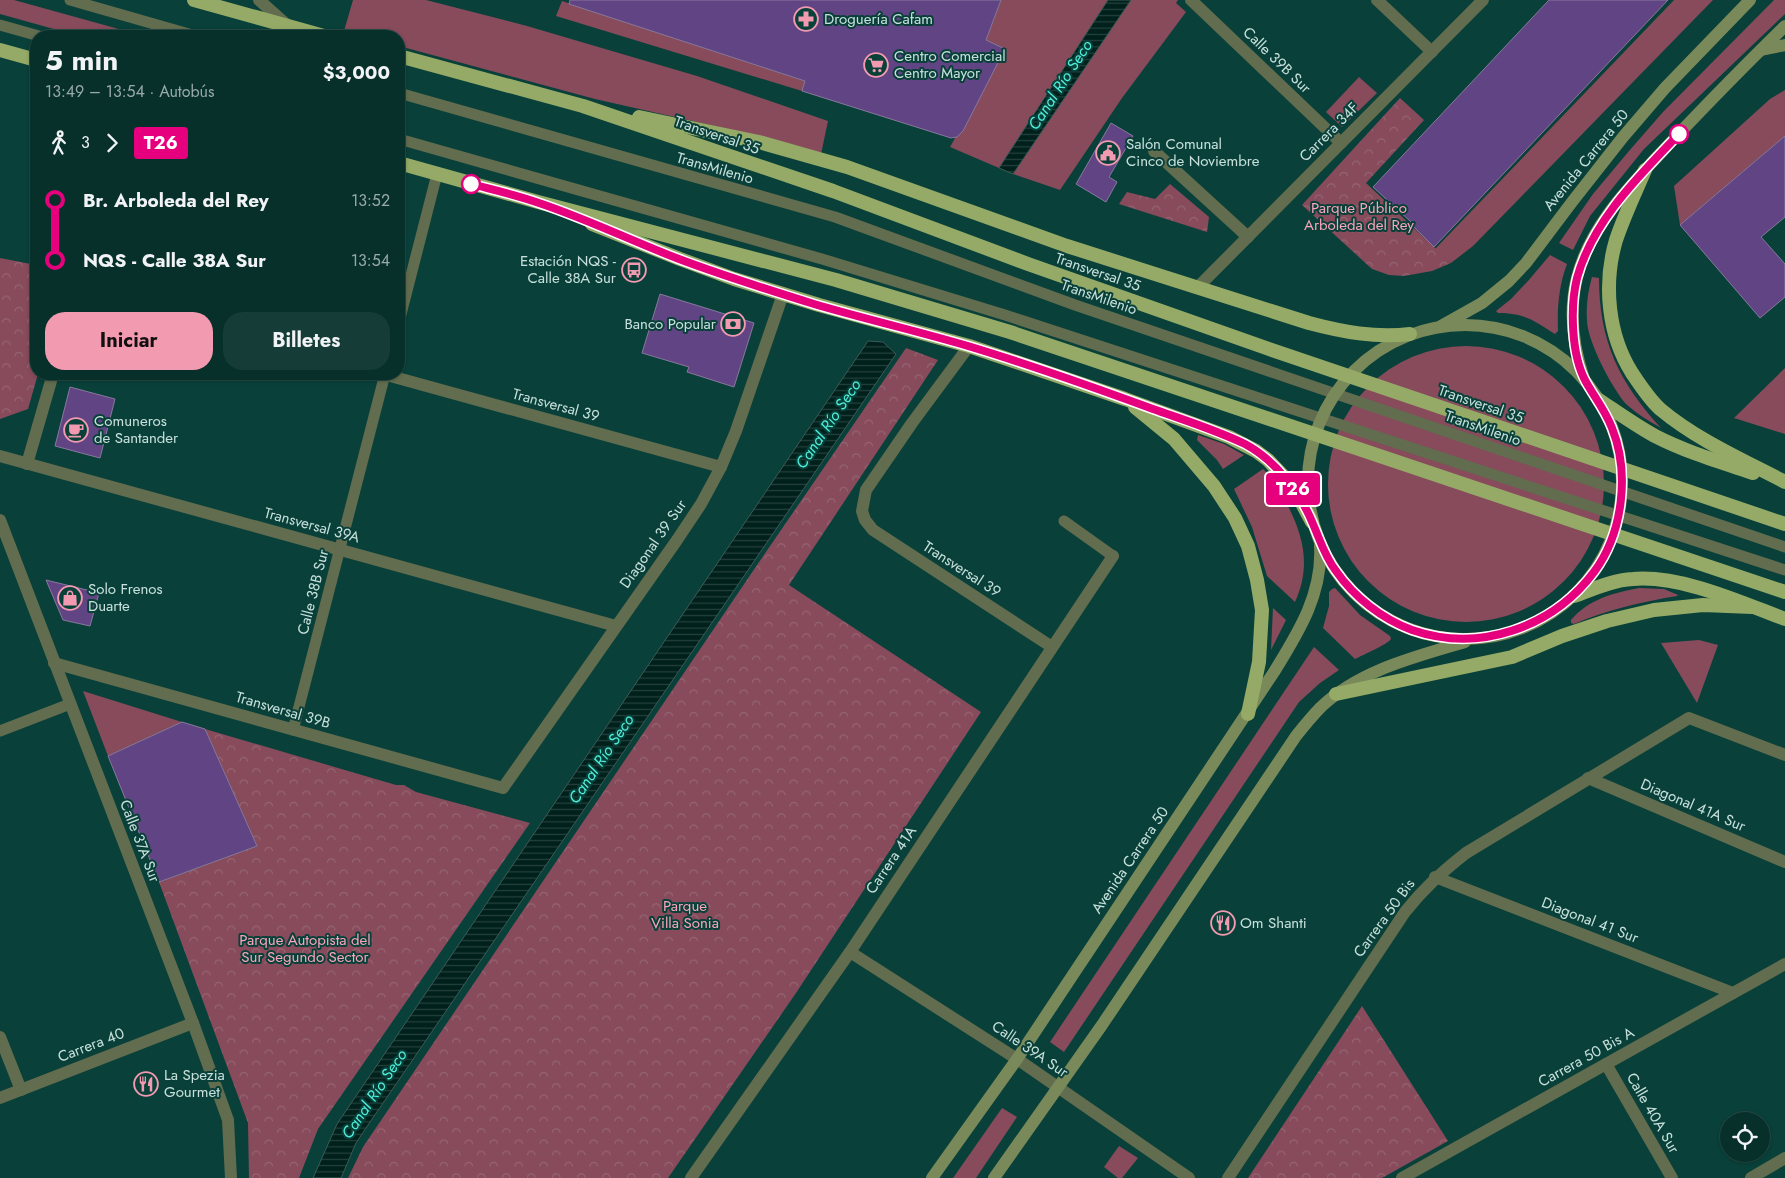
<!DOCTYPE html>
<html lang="es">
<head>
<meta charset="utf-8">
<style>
  body { margin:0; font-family:Jost,sans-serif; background:#153c37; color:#f1f3f6; height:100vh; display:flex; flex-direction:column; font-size:19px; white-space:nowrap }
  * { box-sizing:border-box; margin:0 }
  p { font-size:16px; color:#98a9a9 }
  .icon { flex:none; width:28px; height:28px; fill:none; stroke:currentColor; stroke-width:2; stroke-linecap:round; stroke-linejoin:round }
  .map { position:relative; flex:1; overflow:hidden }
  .panel { position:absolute; left:30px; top:30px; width:375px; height:350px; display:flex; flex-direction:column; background:#07302b; border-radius:20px; box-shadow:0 1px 4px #0004,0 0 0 1px #284b47 }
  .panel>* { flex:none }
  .badge { padding:0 10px; border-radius:4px; font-size:18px; line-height:32px }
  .controls { position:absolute; left:1720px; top:1112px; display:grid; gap:10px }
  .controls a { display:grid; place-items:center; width:50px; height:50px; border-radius:50%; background:#07302b; box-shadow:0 1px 4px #0004,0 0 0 1px #284b47; font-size:25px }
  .map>.badge { position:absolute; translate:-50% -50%; box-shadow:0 0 0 2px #fff }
  .legs { display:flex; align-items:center; gap:8px; height:55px; padding:0 15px; font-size:16px }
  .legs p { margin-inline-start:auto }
  .summary { display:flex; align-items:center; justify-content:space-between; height:85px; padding:0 15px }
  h1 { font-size:28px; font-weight:700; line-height:38px }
  .primary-button { display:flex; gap:10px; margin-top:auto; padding:10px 15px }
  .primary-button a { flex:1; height:58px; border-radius:20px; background:#f29ab0; color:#111; font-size:20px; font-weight:700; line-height:58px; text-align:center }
  .primary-button a+a { background:#153c37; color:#f1f3f6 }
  ul { padding:0 15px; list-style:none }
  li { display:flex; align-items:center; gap:18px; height:60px; font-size:19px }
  li i { display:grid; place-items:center; width:8px; height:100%; margin:0 6px; background:currentColor }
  li i::after { content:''; width:12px; height:12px; margin:-6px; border:4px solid; border-radius:50%; background:#07302b }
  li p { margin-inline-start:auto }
  li:first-child i { background:linear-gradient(#0000 50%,currentColor 0) }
  li:last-child i { background:linear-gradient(currentColor 50%,#0000 0) }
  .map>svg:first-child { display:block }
  .green { fill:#874b5b }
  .park { fill:url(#park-crowns) }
  .water { fill:url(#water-rules); stroke:#3c5a56 }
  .building { fill:#614483; stroke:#87799c }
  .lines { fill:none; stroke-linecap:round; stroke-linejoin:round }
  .service { stroke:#626c4e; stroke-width:11 }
  .minor { stroke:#626c4e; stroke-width:12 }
  .tertiary { stroke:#626c4e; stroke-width:12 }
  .secondary { stroke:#7a895a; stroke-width:12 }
  .trunk { stroke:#94aa66; stroke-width:14 }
  .line-1-casing { stroke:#fff; stroke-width:11 }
  .line-1 { stroke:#e6007e; stroke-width:8 }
  .stop-1-dot { fill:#fff; stroke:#e6007e; stroke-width:2.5 }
  .labels { text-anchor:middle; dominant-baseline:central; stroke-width:4; stroke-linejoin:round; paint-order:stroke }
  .poi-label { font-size:15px; fill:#c7e0dc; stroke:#094039; text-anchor:start }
  .street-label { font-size:15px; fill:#c7e0dc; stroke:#094039 }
  .park-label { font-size:15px; fill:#fba4ba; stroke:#094039 }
  .water-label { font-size:16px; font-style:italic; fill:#4fedda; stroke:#094039 }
</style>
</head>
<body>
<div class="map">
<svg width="1785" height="1178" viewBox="0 0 1785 1178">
  <defs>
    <pattern id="park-crowns" width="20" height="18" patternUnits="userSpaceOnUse" patternTransform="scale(1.25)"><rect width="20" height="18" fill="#874b5b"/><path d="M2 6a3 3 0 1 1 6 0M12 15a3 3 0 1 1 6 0" fill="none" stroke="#966572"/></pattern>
    <pattern id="water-rules" width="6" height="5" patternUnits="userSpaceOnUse" patternTransform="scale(1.25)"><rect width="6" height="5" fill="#00201c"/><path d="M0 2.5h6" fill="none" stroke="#24403c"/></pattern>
  </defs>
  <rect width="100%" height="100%" fill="#094039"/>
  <g class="green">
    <polygon points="0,0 14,0 144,36 79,36 0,14"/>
    <path d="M353 0H426L527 26 697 76 828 121 821 154 719 127 595 99 399 46V36C380 36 362 38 344 31Z"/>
    <polygon points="1001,0 1108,0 999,168 950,147 1005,49 986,40"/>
    <polygon points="1131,0 1178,0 1176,3 1186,12 1122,98 1060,190 1013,174"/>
    <polygon points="1674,0 1713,0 1473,246 1451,263 1435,249"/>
    <polygon points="1774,0 1785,0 1785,14 1644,149 1590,216 1573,250 1559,243 1593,194 1629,151 1663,112"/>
    <polygon points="562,1 805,81 802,91 556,16"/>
    <polygon points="1359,77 1377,93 1342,127 1326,112"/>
    <polygon points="1785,90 1785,136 1680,225 1674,186 1770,99"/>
    <path d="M1550 255 1567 264C1559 285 1557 308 1558 331L1555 334C1534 321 1525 313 1498 313L1496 311 1511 299 1528 281Z"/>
    <path d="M1592 277 1599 278C1599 341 1619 382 1661 428 1649 421 1637 414 1626 404 1612 388 1587 341 1587 320 1586 306 1588 291 1592 277Z"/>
    <circle cx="1466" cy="484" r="138"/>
    <polygon points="1785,368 1785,434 1734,418"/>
    <polygon points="1198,435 1224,444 1244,455 1223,469 1217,460 1197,440"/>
    <path d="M1263 469C1267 473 1273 478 1277 483 1281 489 1284 497 1287 504 1304 537 1311 567 1295 602L1267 576 1252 527 1234 489Z"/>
    <path d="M1335 588 1360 615 1390 636 1391 639C1388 644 1363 655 1355 659L1323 628 1329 606V592L1332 589Z"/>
    <path d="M1639 588 1664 589 1678 595 1677 596C1641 602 1607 610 1574 624L1571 623V620C1589 599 1613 593 1639 588Z"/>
    <polygon points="1273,608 1286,620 1271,650"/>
    <polygon points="1699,640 1718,645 1697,703 1661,643"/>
    <polygon points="1314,647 1339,670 1320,683 1299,702 1064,1052 1050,1042"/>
    <polygon points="83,691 182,722 108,756"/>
    <polygon points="1002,1108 1017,1117 976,1178 953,1178"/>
    <polygon points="1119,1146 1138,1158 1122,1178 1118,1178 1104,1167"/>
  </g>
  <g class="park">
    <polygon points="1400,98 1424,120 1366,183 1451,263 1432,271 1404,276 1389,275 1372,269 1302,205"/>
    <polygon points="1170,184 1209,217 1207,232 1119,204 1127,192 1155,199"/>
    <polygon points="0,258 36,265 36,374 38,374 28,409 0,419"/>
    <polygon points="906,348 938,360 789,585 981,712 796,993 668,1178 348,1178 363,1147 755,568"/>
    <polygon points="205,729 396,785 404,785 416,792 530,823 318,1129 299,1178 249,1178 248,1123 159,882 257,846"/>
    <polygon points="1362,1006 1448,1141 1382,1178 1248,1178"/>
  </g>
  <g class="water">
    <polygon points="1108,0 1131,0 1013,174 999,168"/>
    <polygon points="868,341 883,342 896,354 368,1125 356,1143 341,1178 313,1178 337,1124"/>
  </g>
  <g class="building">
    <polygon points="570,0 1001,0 986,40 1005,49 963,131 957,137 951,138 802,91 805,81 569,4"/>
    <polygon points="1549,0 1668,0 1434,247 1410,223 1411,222 1373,187"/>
    <polygon points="1111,123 1133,136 1109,177 1117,182 1106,202 1076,184"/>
    <polygon points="1785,136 1785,217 1761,237 1785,264 1785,297 1760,318 1680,225"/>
    <polygon points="660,294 754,323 734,387 687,372 689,367 642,353"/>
    <polygon points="70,387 115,399 100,458 55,446"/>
    <polygon points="46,580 99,593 90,626 63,620"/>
    <polygon points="182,722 205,729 257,846 159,882 108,756"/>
  </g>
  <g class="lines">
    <g class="service">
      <polyline points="70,0 196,36"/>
      <polyline points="0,25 39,36"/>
      <polyline points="399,93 835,217 1075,305 1785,547"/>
      <polyline points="399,139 822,259 1005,315 1785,570"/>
      <polyline points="399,322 437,174"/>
      <polyline points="1064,521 1113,556"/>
      <polyline points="293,730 385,374"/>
      <polyline points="0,731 70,704"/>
    </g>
    <g class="minor">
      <polyline points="1191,0 1341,143"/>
      <polyline points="1377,0 1432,52"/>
      <polyline points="1154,151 1248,237"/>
      <polyline points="1197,288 1483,0"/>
      <polyline points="969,346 912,423 866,490 862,511 865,520 873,530 1052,647"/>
      <polyline points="383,374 721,467"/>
      <polyline points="0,456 616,626"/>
      <polyline points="27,464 53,374"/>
      <polyline points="0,520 193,1023 228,1120 231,1178"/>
      <polyline points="54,663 503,788 677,540 701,504 721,467 736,431 783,294"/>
      <polyline points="1588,778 1785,862"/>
      <polyline points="1435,877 1733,993"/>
      <polyline points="850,952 1017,1059"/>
      <polyline points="0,1037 21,1090"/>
      <polyline points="1606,1064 1672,1178"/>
      <polyline points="0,1098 193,1023"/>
      <polyline points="691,1178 850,952 1113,556"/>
      <path d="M1228 1178 1405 912C1424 888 1442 872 1466 853L1689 718 1785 755"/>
      <polyline points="1402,1178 1785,964"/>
      <polyline points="1751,1178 1785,1158"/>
    </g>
    <g class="tertiary">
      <polyline points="259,0 287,25"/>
      <polyline points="1017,1059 1189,1178"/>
    </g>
    <g class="secondary">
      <polyline points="1761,50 1785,45"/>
      <circle cx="1465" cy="482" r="157"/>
      <polyline points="1441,326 1482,303 1509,281 1526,263 1572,202 1623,137 1665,88 1750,0"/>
      <path d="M1584 379C1574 349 1569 314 1576 282 1588 226 1633 183 1671 142 1708 103 1746 64 1785 26"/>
      <path d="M932 1178 1017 1059 1274 672C1298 633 1323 594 1320 546"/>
      <path d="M994 1178 1102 1025 1296 736C1304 726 1312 716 1321 707 1360 670 1415 657 1465 642"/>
    </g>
    <g class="trunk">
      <polyline points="194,0 324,36"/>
      <polyline points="0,50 36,60"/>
      <polyline points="399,56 583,106 833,191 1028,264 1269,349 1785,524"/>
      <path d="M639 117 759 142 847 167 1067 246 1309 323C1343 332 1375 338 1410 334"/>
      <polyline points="399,163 538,202 836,280 1010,332 1785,592"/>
      <path d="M1645 170C1635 193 1624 216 1616 240 1603 284 1608 335 1632 373 1640 385 1649 399 1660 409 1697 440 1743 460 1785 482"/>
      <polyline points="592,224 680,259 734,279 819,305 969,346 1125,399 1229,437 1256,451 1268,460 1285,478 1297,494 1312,522"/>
      <path d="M1599 400C1617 412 1635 425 1655 436 1686 452 1720 462 1753 473"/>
      <polyline points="1135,407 1174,439 1214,486 1235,518 1248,546 1257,580 1262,610 1259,662 1248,714"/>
      <path d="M1574 596C1593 589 1613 580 1633 579 1681 575 1740 602 1785 619"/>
      <polyline points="1336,694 1512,657 1562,636 1607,621 1654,610 1703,605 1752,607"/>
    </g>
  </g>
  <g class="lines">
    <g class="line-1-casing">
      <path id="line-1" d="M471 184C494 190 517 195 539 203 587 219 632 241 679 259 724 276 769 290 814 304 865 319 917 331 968 346 1031 365 1093 387 1153 409 1184 420 1216 430 1245 444 1275 460 1300 492 1313 524 1320 540 1325 557 1336 571 1354 597 1382 619 1412 630 1479 653 1552 628 1594 572 1623 533 1630 473 1612 428 1605 410 1595 398 1586 382 1571 355 1570 307 1577 278 1593 220 1639 176 1679 134"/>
    </g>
    <use href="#line-1" class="line-1"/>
  </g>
  <defs>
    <g id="pharmacy-ring" transform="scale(1.25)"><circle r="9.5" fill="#094039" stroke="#f29ab0" stroke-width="1.5"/><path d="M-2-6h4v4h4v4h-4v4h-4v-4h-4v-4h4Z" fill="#f29ab0"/></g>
    <g id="supermarket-ring" transform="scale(1.25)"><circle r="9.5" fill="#094039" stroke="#f29ab0" stroke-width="1.5"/><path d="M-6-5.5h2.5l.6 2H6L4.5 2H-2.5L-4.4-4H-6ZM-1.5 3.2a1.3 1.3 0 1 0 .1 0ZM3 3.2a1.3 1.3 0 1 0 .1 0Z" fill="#f29ab0"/></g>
    <g id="civic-ring" transform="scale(1.25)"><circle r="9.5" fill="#094039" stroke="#f29ab0" stroke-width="1.5"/><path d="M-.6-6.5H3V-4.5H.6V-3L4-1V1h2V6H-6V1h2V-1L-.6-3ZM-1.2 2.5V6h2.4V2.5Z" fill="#f29ab0"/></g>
    <g id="bus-ring" transform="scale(1.25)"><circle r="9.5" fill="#094039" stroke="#f29ab0" stroke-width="1.5"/><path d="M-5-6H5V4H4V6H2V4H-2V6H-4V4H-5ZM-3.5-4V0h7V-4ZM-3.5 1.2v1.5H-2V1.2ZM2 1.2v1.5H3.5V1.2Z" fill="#f29ab0"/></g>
    <g id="bank-ring" transform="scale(1.25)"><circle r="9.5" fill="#094039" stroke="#f29ab0" stroke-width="1.5"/><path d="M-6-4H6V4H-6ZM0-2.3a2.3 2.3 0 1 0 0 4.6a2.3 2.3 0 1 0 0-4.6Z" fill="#f29ab0"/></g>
    <g id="cafe-ring" transform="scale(1.25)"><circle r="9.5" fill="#094039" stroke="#f29ab0" stroke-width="1.5"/><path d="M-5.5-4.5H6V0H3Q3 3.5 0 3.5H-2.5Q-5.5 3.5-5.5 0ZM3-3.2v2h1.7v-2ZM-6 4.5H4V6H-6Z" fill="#f29ab0"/></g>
    <g id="shop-ring" transform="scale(1.25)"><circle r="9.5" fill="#094039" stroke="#f29ab0" stroke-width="1.5"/><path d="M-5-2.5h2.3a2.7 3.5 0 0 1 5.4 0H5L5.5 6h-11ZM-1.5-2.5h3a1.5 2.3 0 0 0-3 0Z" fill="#f29ab0"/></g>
    <g id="restaurant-ring" transform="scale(1.25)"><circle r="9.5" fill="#094039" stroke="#f29ab0" stroke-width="1.5"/><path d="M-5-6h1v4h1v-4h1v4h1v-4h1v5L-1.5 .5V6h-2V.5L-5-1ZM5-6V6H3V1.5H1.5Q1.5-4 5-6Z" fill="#f29ab0"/></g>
  </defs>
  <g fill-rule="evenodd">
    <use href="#pharmacy-ring" x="806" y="19"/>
    <use href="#supermarket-ring" x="876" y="65"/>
    <use href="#civic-ring" x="1108" y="153"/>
    <use href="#bus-ring" x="634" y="270"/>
    <use href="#bank-ring" x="733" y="324"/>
    <use href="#cafe-ring" x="76" y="430"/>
    <use href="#shop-ring" x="70" y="598"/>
    <use href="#restaurant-ring" x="1223" y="923"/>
    <use href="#restaurant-ring" x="146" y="1084"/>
  </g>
  <g class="stop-1-dot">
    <circle cx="1679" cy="134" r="9"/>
    <circle cx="471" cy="184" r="9"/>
  </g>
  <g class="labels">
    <g class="poi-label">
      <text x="824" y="19">Droguería Cafam</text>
      <text x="894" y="56">Centro Comercial<tspan x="894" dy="17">Centro Mayor</tspan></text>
      <text x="1126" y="144">Salón Comunal<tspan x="1126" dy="17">Cinco de Noviembre</tspan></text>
      <text x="616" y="261" text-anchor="end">Estación NQS -<tspan x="616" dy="17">Calle 38A Sur</tspan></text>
      <text x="716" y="324" text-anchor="end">Banco Popular</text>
      <text x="94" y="421">Comuneros<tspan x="94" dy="17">de Santander</tspan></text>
      <text x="88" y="589">Solo Frenos<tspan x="88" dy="17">Duarte</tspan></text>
      <text x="1240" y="923">Om Shanti</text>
      <text x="164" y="1075">La Spezia<tspan x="164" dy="17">Gourmet</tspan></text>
    </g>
    <g class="street-label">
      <text transform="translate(1277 60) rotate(44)">Calle 39B Sur</text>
      <text transform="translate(1329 132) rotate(-45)">Carrera 34F</text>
      <text transform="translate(717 135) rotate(19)">Transversal 35</text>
      <text transform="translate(1586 160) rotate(-51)">Avenida Carrera 50</text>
      <text transform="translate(715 168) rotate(16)">TransMilenio</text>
      <text transform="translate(1098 272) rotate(19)">Transversal 35</text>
      <text transform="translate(1099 297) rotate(19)">TransMilenio</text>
      <text transform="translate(1481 404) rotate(19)">Transversal 35</text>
      <text transform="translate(556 405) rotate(15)">Transversal 39</text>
      <text transform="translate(1483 428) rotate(19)">TransMilenio</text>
      <text transform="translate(312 525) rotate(15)">Transversal 39A</text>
      <text transform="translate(653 544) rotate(-55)">Diagonal 39 Sur</text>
      <text transform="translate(962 569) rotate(33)">Transversal 39</text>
      <text transform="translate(313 592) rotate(-76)">Calle 38B Sur</text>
      <text transform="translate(283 710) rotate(16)">Transversal 39B</text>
      <text transform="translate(1693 805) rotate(23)">Diagonal 41A Sur</text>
      <text transform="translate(140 841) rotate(69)">Calle 37A Sur</text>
      <text transform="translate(891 860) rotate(-56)">Carrera 41A</text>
      <text transform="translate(1130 860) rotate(-56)">Avenida Carrera 50</text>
      <text transform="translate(1384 918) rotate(-54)">Carrera 50 Bis</text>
      <text transform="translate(1590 920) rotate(21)">Diagonal 41 Sur</text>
      <text transform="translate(91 1045) rotate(-21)">Carrera 40</text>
      <text transform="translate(1030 1049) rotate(34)">Calle 39A Sur</text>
      <text transform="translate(1586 1057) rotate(-29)">Carrera 50 Bis A</text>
      <text transform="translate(1653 1113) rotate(60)">Calle 40A Sur</text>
    </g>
    <g class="park-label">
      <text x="1359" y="208">Parque Público<tspan x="1359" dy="17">Arboleda del Rey</tspan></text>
      <text x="685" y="906">Parque<tspan x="685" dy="17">Villa Sonia</tspan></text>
      <text x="305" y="940">Parque Autopista del<tspan x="305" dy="17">Sur Segundo Sector</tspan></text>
    </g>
    <g class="water-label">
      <text transform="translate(1060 85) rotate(-57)">Canal Río Seco</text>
      <text transform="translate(828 424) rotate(-56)">Canal Río Seco</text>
      <text transform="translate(601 759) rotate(-56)">Canal Río Seco</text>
      <text transform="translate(374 1094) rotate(-56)">Canal Río Seco</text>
    </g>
  </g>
</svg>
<div class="controls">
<a><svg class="icon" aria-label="locate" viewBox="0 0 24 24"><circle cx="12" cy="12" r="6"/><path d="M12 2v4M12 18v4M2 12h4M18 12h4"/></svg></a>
</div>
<b class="badge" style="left:1293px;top:489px;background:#e6007e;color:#fff">T26</b>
<section class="panel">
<div class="summary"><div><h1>5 min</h1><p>13:49 – 13:54 · Autobús</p></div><b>$3,000</b></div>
<div class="legs"><svg class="icon" aria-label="walk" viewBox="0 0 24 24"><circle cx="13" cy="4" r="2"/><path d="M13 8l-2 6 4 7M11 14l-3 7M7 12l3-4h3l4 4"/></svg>3<svg class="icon" aria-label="forward" viewBox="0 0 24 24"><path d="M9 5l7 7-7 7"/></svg><b class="badge" style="background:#e6007e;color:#fff">T26</b></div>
<ul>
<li><i style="color:#e6007e"></i><b>Br. Arboleda del Rey</b><p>13:52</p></li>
<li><i style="color:#e6007e"></i><b>NQS - Calle 38A Sur</b><p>13:54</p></li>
</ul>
<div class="primary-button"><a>Iniciar</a><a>Billetes</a></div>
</section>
</div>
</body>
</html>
